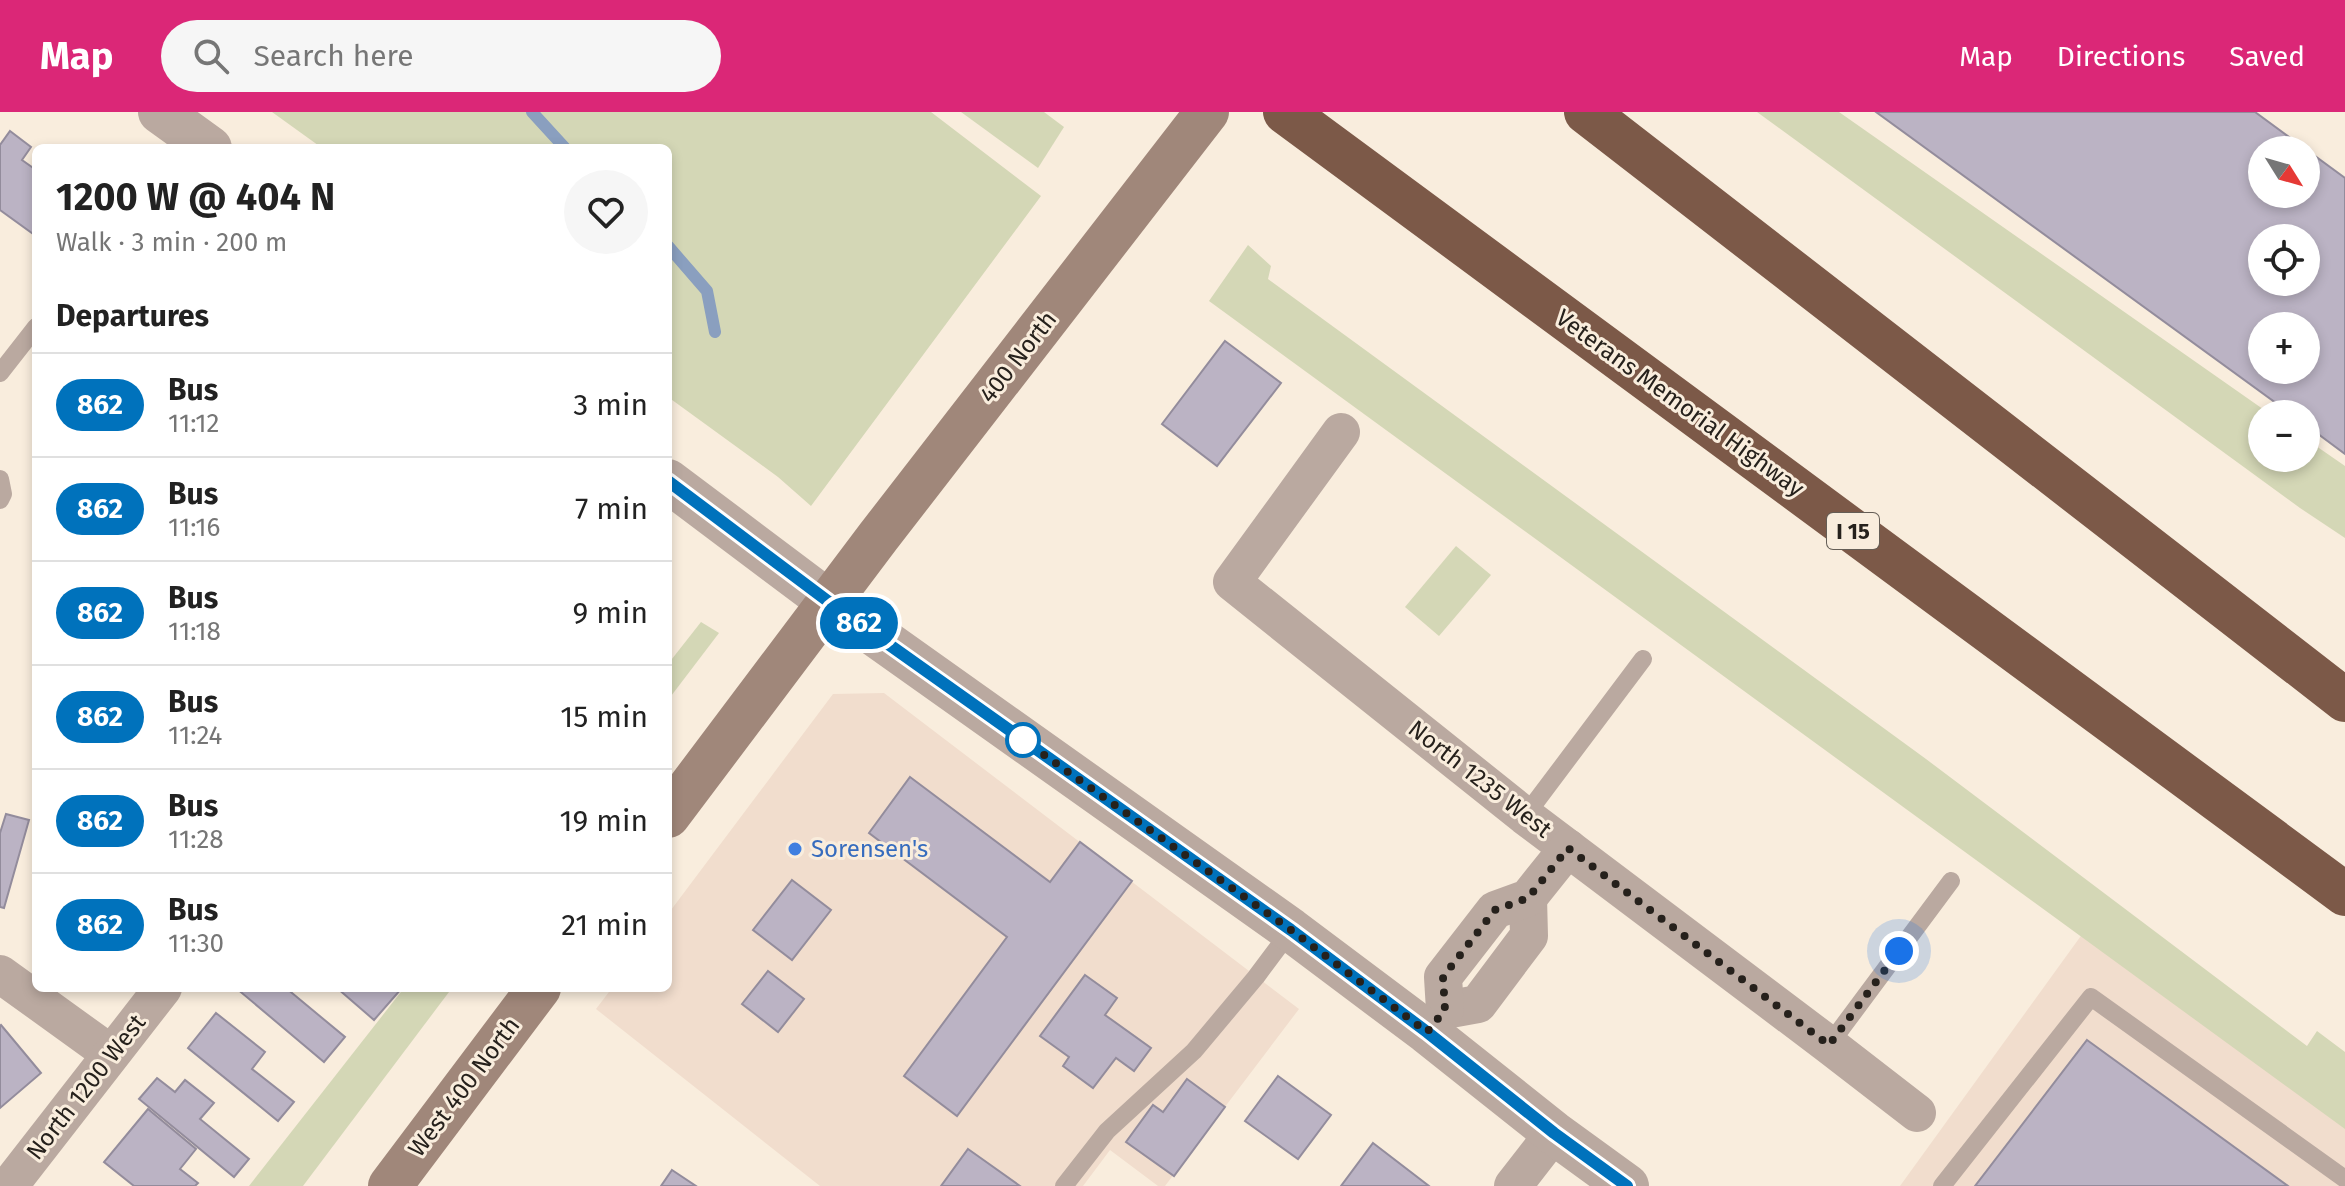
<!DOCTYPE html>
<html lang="en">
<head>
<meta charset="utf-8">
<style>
  body { margin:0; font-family:"Fira Sans",sans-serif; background:#f6f6f6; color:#222; height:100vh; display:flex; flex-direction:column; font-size:30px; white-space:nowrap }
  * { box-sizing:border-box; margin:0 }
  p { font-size:26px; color:#767676 }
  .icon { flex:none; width:44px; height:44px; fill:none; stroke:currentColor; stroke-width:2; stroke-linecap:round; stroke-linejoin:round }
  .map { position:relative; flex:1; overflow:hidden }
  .panel { position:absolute; left:32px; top:32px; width:640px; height:848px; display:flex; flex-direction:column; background:#fff; border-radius:12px; box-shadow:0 4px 12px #0003 }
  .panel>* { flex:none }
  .badge { padding:0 16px; border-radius:26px; font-size:28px; line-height:52px }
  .needle { width:52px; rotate:127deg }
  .tools { position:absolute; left:2248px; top:24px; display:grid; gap:16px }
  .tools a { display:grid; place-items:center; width:72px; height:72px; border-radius:50%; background:#fff; box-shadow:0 4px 12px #0003; font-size:40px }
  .you { position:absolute; width:40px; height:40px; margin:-20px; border:6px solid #fff; border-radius:50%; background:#1a73e8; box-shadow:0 0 0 12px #1a73e833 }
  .map>.badge { position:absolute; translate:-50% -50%; box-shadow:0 0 0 4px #fff }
  h2 { padding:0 24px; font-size:30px; line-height:72px }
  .round { display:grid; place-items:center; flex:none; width:84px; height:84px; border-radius:42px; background:#f6f6f6 }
  .headline { display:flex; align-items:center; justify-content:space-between; height:136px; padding:0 24px }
  h1 { font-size:38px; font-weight:700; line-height:60px }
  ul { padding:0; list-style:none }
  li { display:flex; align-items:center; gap:24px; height:104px; padding:0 24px; border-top:2px solid #e0e0e0 }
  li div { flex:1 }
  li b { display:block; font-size:30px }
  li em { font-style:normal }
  li .badge { min-width:88px; font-weight:700; text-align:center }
  header { display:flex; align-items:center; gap:48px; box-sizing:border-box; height:112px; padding:0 40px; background:#db2777; color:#fff }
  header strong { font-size:38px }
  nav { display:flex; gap:44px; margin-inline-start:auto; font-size:28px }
  .search { width:560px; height:72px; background:#f6f6f6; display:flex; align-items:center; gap:20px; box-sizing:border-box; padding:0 28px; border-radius:44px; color:#767676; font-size:30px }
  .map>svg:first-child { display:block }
  .commercial { fill:#f1ddcd }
  .green { fill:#d4d7b6 }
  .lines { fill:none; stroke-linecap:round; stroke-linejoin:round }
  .stream { stroke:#8a9fbf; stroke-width:12 }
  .building { fill:#bbb3c4; stroke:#938c9c; stroke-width:2; fill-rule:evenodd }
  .service { stroke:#baa9a0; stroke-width:18 }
  .minor { stroke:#baa9a0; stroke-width:38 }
  .tertiary { stroke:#baa9a0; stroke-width:44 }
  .secondary { stroke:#a0877a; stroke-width:44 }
  .motorway { stroke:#7c5948; stroke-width:44 }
  .line-casing { stroke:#fff; stroke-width:18 }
  .line { stroke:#0072bc; stroke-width:12 }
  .walk { stroke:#26211c; stroke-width:8; stroke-dasharray:0 14.4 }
  .stop-dot { fill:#fff; stroke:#0072bc; stroke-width:4 }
  .shop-dot { fill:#3f7fe0; stroke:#f9eddd; stroke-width:3 }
  .labels { text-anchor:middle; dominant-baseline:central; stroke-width:6; stroke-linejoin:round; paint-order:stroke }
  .shield { fill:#f9eddd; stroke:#655e56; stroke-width:2 }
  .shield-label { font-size:22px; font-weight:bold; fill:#26211c }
  .street-label { font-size:24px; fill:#26211c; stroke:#f9eddd }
  .shop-label { font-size:24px; fill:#366cbe; stroke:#f9eddd; text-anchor:start }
</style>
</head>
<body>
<header>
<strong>Map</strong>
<div class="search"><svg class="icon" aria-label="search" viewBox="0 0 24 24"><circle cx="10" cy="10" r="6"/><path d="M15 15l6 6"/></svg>Search here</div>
<nav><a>Map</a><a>Directions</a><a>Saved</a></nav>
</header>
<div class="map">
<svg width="2345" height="1074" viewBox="0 0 2345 1074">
  <rect width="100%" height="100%" fill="#f9eddd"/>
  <g class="commercial">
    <polygon points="884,581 1299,897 1165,1074 1158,1074 1110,1038 1083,1074 820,1074 596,897 612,876 668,876 668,802 833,582"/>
    <polygon points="2083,821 2345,1014 2345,1074 1900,1074"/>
  </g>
  <g class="green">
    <polygon points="272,0 931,0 1041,84 811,394 778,365 668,285 668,36 322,36"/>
    <polygon points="961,0 1044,0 1064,15 1038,56"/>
    <polygon points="1757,0 1839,0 2270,302 2262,302 2262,346 2306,346 2306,327 2345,354 2345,426 2300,396"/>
    <polygon points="1248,133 1271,154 1268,167 1926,647 2307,934 2317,919 2345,940 2345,1017 1209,189"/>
    <polygon points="1456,434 1491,463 1439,524 1405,495"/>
    <polygon points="701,510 719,521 668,588 668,552"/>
    <polygon points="404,876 452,876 303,1074 249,1074"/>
  </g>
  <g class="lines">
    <g class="stream">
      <polyline points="532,0 565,36"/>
      <polyline points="668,134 707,179 715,220"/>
    </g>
  </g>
  <g class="building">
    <path d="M1876 0H2255L2345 66V342L2306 313V302H2291ZM2262 38H2306V82H2262ZM2262 126H2306V170H2262ZM2262 214H2306V258H2262Z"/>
    <polygon points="10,19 31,35 22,48 36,58 36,124 0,98 0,33"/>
    <polygon points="1225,229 1281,271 1217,354 1162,312"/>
    <polygon points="910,665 1050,770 1080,730 1132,769 957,1004 904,964 1007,825 869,721"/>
    <polygon points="6,702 29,708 4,796 0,795 0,721"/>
    <polygon points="792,768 831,798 792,848 753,818"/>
    <polygon points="768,859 804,887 778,920 742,892"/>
    <polygon points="1085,863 1117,886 1105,903 1151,936 1134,959 1116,946 1093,976 1063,954 1069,945 1040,924"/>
    <polygon points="236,876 286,876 345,925 324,950"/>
    <polygon points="337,876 402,876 374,908"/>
    <polygon points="216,901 265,940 252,957 294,990 278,1009 188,936"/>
    <polygon points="1,913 41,961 0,996 0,914"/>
    <polygon points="2087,928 2288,1074 1975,1074"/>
    <polygon points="1278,964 1331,1003 1298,1047 1245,1009"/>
    <polygon points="157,966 175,980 185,968 214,991 200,1007 249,1047 234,1065 139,987"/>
    <polygon points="1187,967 1225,995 1174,1064 1126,1030 1153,993 1163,1000"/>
    <polygon points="148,997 196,1037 180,1057 198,1071 195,1074 134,1074 104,1050"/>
    <polygon points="1373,1031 1429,1074 1341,1074"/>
    <polygon points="968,1037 1020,1074 941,1074"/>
    <polygon points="672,1058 696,1074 661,1074"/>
  </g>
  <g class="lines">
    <g class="service">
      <polyline points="0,261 36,215"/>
      <polyline points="0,367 3,382 0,388"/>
      <polyline points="1525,704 1643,547"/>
      <polyline points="1829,933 1951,769"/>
      <polyline points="1064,1074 1107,1019 1194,939 1256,865 1291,818"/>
      <polyline points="1942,1074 2091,885 2345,1067"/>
    </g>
    <g class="minor">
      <polyline points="1341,320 1232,470 1525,704 1829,933 1917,1001"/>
      <polyline points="0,862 111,942"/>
      <polyline points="1445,898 1478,892 1529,824 1528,786"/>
      <polyline points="1427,920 1445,898 1443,865 1495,798 1528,786 1568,736"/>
      <polyline points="9,1074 163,876"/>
      <polyline points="1513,1074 1554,1021"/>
    </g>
    <g class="tertiary">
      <polyline points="160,0 210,36"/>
      <polyline points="668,369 829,490 1291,818 1427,920 1554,1021 1627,1074"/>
    </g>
    <g class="secondary">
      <polyline points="668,704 878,425 1207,0"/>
      <polyline points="390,1074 539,876"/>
    </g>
    <g class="motorway">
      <polyline points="1285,0 2345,782"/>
      <polyline points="1586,0 2345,588"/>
    </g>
  </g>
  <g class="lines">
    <g class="line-casing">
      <polyline id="line" points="668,369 829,490 1291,818 1427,920 1554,1021 1627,1074"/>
    </g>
    <use href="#line" class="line"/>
    <polyline class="walk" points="1023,628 1016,623 1291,818 1427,920 1445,898 1443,865 1495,798 1528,786 1568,736 1829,933 1899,839"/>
  </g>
  <circle class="stop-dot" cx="1023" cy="628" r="16"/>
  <circle class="shop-dot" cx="795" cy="737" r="8"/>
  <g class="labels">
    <rect class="shield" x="1827" y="401" width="52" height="36" rx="6"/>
    <g class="shield-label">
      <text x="1853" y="419">I 15</text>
    </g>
    <g class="street-label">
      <text transform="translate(1018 245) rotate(-52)">400 North</text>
      <text transform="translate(1680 291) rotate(36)">Veterans Memorial Highway</text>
      <text transform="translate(1480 667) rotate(38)">North 1235 West</text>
      <text transform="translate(86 975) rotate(-52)">North 1200 West</text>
      <text transform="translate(464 975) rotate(-53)">West 400 North</text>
    </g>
    <g class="shop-label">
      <text x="811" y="737">Sorensen's</text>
    </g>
  </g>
</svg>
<div class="tools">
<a><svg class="needle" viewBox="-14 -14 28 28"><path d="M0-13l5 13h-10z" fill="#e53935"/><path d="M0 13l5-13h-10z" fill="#767676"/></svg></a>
<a><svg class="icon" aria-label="locate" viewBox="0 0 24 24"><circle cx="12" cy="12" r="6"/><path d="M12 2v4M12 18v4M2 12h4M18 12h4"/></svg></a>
<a>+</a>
<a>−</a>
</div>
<div class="you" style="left:1899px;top:839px"></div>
<b class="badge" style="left:859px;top:511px;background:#0072bc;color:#fff">862</b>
<section class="panel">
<div class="headline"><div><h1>1200 W @ 404 N</h1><p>Walk · 3 min · 200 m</p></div><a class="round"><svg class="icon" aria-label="heart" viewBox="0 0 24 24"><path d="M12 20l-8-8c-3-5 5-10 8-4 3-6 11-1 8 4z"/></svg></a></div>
<h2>Departures</h2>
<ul>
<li><span class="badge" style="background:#0072bc;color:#fff">862</span><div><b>Bus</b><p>11:12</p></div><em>3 min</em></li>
<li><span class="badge" style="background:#0072bc;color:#fff">862</span><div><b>Bus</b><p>11:16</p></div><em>7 min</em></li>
<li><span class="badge" style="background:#0072bc;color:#fff">862</span><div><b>Bus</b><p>11:18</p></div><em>9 min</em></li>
<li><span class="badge" style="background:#0072bc;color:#fff">862</span><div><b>Bus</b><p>11:24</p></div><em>15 min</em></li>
<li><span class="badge" style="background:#0072bc;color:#fff">862</span><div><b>Bus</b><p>11:28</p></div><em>19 min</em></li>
<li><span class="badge" style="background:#0072bc;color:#fff">862</span><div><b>Bus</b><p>11:30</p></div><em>21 min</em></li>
</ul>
</section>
</div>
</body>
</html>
